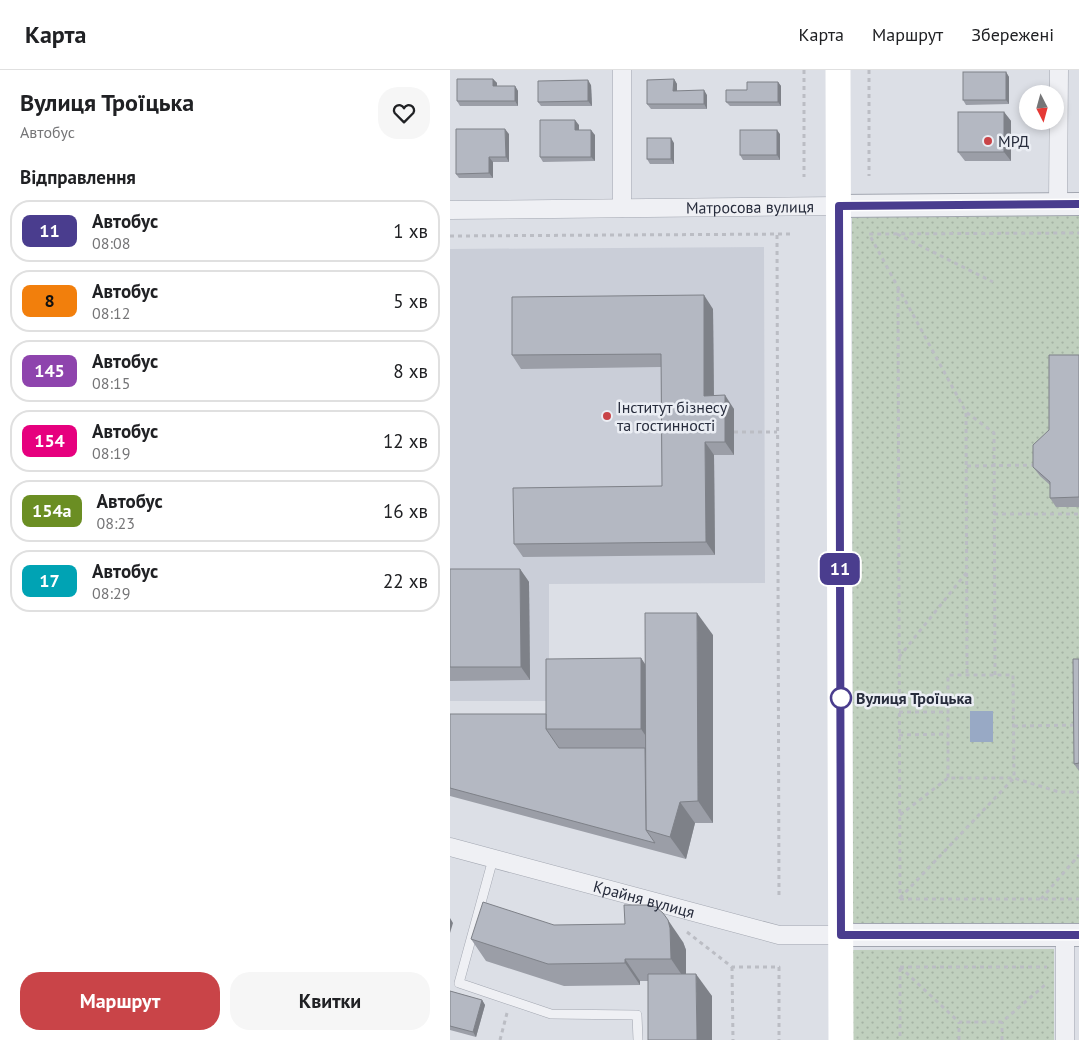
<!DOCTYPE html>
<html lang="uk">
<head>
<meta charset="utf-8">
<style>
  body { margin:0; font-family:"PT Sans",sans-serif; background:#f6f6f6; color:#202124; height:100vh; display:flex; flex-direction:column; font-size:19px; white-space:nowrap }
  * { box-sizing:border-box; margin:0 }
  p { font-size:16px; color:#757577 }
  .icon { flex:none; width:28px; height:28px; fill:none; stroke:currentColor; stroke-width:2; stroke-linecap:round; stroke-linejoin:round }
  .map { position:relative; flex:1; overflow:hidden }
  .side { display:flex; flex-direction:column; background:#fff; width:450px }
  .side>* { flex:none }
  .badge { padding:0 10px; border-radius:8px; font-size:18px; line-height:32px }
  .needle { width:32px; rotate:174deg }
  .fabs { position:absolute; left:569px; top:15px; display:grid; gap:10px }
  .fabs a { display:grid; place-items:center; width:45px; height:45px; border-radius:50%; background:#fff; box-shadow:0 2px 8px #0003; font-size:25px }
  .map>.badge { position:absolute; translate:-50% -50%; box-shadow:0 0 0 2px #fff }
  h2 { padding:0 20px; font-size:19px; line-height:45px }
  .round { display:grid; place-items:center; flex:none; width:52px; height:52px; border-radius:20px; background:#f6f6f6 }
  .summary { display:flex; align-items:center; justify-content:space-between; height:85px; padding:0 20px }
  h1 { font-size:24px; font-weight:700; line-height:38px }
  .button { display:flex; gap:10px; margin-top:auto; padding:10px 20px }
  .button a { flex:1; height:58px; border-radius:20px; background:#c94448; color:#fff; font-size:20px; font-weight:700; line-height:58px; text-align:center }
  .button a+a { background:#f6f6f6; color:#202124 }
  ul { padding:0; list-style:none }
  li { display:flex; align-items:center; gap:15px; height:62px; margin:0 10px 8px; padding:0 10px; border:2px solid #e0e0e0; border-radius:20px }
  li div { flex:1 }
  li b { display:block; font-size:19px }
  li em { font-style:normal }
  li .badge { min-width:55px; font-weight:700; text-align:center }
  header { display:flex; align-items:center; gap:30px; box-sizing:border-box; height:70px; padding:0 25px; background:#fff; border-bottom:1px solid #e0e0e0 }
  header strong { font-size:24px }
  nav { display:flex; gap:28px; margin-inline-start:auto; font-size:18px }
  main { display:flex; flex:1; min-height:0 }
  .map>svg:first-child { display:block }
  .built { fill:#caced8 }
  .park { fill:url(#park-dots) }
  .water { fill:#98a9c5 }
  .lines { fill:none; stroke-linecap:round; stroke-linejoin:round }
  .service-casing { stroke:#a2a6b0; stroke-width:10 }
  .minor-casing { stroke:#a2a6b0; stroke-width:19 }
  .tertiary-casing { stroke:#a2a6b0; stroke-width:24 }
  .path { stroke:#bbbdc4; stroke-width:3; stroke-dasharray:4 4; stroke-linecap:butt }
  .service { stroke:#eff0f4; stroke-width:9 }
  .minor { stroke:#eff0f4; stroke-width:18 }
  .tertiary { stroke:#eff0f4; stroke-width:22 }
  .secondary { stroke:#fff; stroke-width:25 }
  .wall { fill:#9b9ea7 }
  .shaded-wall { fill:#7e8188 }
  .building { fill:#b4b8c2; stroke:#7e8188 }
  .line-casing { stroke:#fff; stroke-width:11 }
  .line { stroke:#4a3d8e; stroke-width:8 }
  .poi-dot { fill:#c94448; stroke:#ebeef4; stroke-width:2 }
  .stop-dot { fill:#fff; stroke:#4a3d8e; stroke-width:2.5 }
  .labels { text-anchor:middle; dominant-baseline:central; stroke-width:5; stroke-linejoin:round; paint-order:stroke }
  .poi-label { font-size:16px; fill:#272c3c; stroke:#ebeef4; text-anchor:start }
  .street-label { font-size:16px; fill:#272c3c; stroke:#ebeef4 }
  .stop-label { font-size:16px; font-weight:bold; fill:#272c3c; stroke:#ebeef4; text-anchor:start }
</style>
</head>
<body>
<header>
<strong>Карта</strong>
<nav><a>Карта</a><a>Маршрут</a><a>Збережені</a></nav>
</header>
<main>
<section class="side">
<div class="summary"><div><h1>Вулиця Троїцька</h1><p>Автобус</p></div><a class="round"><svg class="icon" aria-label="heart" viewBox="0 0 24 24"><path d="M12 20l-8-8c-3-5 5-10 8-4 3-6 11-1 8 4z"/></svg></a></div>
<h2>Відправлення</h2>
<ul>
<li><span class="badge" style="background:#4a3d8e;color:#fff">11</span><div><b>Автобус</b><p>08:08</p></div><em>1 хв</em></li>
<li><span class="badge" style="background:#f27f0c;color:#111">8</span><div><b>Автобус</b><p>08:12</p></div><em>5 хв</em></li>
<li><span class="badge" style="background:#8e44ad;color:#fff">145</span><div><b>Автобус</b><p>08:15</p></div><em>8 хв</em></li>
<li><span class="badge" style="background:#e6007e;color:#fff">154</span><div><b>Автобус</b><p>08:19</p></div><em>12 хв</em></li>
<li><span class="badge" style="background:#6b8e23;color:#fff">154а</span><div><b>Автобус</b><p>08:23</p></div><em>16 хв</em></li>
<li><span class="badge" style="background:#00a3b4;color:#fff">17</span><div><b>Автобус</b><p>08:29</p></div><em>22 хв</em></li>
</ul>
<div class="button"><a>Маршрут</a><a>Квитки</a></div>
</section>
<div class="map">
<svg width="629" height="970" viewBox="0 0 629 970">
  <defs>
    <pattern id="park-dots" width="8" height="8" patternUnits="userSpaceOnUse" patternTransform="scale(1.25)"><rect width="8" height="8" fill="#c0d0be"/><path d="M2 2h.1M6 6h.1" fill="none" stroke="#a5b3a4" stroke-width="1.8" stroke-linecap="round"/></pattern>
  </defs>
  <rect width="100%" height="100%" fill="#dcdfe6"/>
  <polygon class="built" points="314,177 315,513 99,514 99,631 0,631 0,179"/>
  <g class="park">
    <polygon points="629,145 629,854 403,855 402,146"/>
    <polygon points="604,879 604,970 403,970 403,880"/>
  </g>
  <rect class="water" x="520" y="641" width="23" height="31"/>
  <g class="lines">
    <g class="service-casing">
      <polyline id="service" points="43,789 9,913 101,944 187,945 188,970"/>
    </g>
    <g class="minor-casing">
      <g id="minor">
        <polyline points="172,0 172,138"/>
        <polyline points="608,134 609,0"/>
        <path id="s1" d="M0 140 389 136"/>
        <path id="s2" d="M0 777 329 865H391"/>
        <polyline points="615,865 615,970"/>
      </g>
    </g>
    <g class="tertiary-casing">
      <g id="tertiary">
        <polyline points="389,136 629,134"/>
        <polyline points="391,865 629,865"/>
      </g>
    </g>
    <g class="path">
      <polyline points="354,0 354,107"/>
      <polyline points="419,0 419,106"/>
      <polyline points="447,164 543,212"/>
      <polyline points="327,165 329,829"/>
      <polyline points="0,166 340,164"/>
      <polyline points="448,219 450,829"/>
      <polyline points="516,343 517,605"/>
      <polyline points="284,362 327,362"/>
      <polyline points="517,396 587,395"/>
      <polyline points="544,444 629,444"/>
      <polyline points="449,587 517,502"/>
      <polyline points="545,605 544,363 516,342 419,164 629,163"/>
      <polyline points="449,642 498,642"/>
      <polyline points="564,656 629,655"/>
      <polyline points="449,665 498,664"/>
      <polyline points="450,745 498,708 564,708 609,722 629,722"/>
      <polyline points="450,828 564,708 563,605 498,605 498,708"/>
      <polyline points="450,829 629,829"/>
      <polyline points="591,829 629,785"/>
      <polyline points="237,862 282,897 329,897 329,970"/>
      <polyline points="282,897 283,970"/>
      <polyline points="450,897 509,952 552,952 596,914"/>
      <polyline points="450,897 597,897"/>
      <polyline points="450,898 450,970"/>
      <polyline points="50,970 57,943"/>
      <polyline points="509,970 509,952"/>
      <polyline points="552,970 552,952"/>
    </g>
    <use href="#service" class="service"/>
    <use href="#minor" class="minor"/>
    <use href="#tertiary" class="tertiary"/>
    <polyline class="secondary" points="388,0 391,970"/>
  </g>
  <g class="wall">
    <polygon points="556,2 559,7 559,34 516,35 513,30"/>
    <polygon points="43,9 47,13 47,16 65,16 68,21 68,36 10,36 7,31"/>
    <polygon points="224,9 227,14 227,21 257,25 257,39 201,39 197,34"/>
    <polygon points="328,12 331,16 331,36 280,36 276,32 297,20"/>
    <polygon points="141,15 142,36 91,36 88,32"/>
    <polygon points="554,42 561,51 561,91 515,91 508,82"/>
    <polygon points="129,55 129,60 145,65 145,91 93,92 90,87"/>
    <polygon points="59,64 59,92 43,92 43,108 9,108 6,104"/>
    <polygon points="330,64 330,90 293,90 290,85"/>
    <polygon points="224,73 224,94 200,94 197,89"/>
    <polygon points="263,239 264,326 284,339 284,385 264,385 265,485 73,487 64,474 212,416 211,297 71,299 62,285"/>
    <polygon points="629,285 629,437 606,437 600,428 600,415 590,406 583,397 599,360"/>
    <polygon points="0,499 70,499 79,512 80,610 0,611"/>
    <polygon points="263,565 263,753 245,753 236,789 0,726 0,644 96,644 191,588 195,595"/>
    <polygon points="629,589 629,701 624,694"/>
    <polygon points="21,869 233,872 236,880 236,904 262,926 198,911 190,911 190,915 114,916 36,891"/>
    <polygon points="0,921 32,930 35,935 26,967 0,960"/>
  </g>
  <g class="shaded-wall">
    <polygon points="556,2 559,7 559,34 556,30"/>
    <polygon points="43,9 47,13 47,21 43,16"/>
    <polygon points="224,9 227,14 227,25 223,21"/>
    <polygon points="138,10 141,15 142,36 138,31"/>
    <polygon points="328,12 331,16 331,36 328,32"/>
    <polygon points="65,16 68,21 68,36 65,31"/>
    <polygon points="254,20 257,25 257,39 254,34"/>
    <polygon points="554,42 561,51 561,91 554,82"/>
    <polygon points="125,50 129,55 129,65 125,60"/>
    <polygon points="55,59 59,64 59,92 56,87"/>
    <polygon points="141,60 145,65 145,91 141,87"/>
    <polygon points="327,60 330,64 330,90 327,85"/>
    <polygon points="221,68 224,73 224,94 221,89"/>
    <polygon points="39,87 43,92 43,108 39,103"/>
    <polygon points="254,225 263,239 264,339 254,326"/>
    <polygon points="275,325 284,339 284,385 275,372"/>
    <polygon points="255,372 264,385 265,485 256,472"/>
    <polygon points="70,499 79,512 80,610 71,597"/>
    <polygon points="247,543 263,565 263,753 248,731"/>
    <polygon points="191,588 210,616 204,678 191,659"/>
    <polygon points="230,732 245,753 236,789 220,767"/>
    <polygon points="0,848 3,853 0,863"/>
    <polygon points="218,850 233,872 236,880 236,911 221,889"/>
    <polygon points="175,889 190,911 190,915 175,893"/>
    <polygon points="246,904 262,926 262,970 247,970"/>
    <polygon points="32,930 35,935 26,967 23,962"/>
  </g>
  <g class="building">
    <rect x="513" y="2" width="43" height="28"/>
    <polygon points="7,9 43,9 43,16 65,16 65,31 7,31"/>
    <polygon points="224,9 223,21 254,20 254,34 197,34 197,10"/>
    <polygon points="138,10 138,31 88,32 88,11"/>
    <polygon points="297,12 328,12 328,32 276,32 276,20 297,20"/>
    <rect x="508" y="42" width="46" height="40"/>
    <polygon points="90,50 125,50 125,60 141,60 141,87 90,87"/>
    <polygon points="6,59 55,59 56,87 39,87 39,103 6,104"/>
    <rect x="290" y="60" width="37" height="25"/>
    <rect x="197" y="68" width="24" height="21"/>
    <polygon points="254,225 254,326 275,325 275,372 255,372 256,472 64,474 63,418 212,416 211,284 62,285 62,227"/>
    <polygon points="599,285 629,285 629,427 600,428 600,412 583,397 583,375 599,360"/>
    <polygon points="0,499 70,499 71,597 0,597"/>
    <polygon points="195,543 247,543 248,731 230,732 220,767 196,760"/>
    <polygon points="191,588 191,659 96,659 96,589"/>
    <polygon points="623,589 629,589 629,693 624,694"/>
    <polygon points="0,644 96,644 96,659 109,678 195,678 196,760 205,773 0,718"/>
    <polygon points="33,832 104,855 175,854 174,835 197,835 206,837 213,843 218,850 220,858 221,889 175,889 175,893 98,894 21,869"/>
    <polygon points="198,904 246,904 247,970 198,970"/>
    <polygon points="0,921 32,930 23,962 0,956"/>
  </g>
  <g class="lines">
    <g class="line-casing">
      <polyline id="line" points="629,134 389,136 391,865 629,865"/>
    </g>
    <use href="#line" class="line"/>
  </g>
  <g class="poi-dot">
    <circle cx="538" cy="71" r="5"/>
    <circle cx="157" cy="346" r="5"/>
  </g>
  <circle class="stop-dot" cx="391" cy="628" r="10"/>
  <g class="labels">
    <g class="poi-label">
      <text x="548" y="71">МРД</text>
      <text x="167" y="337">Інститут бізнесу<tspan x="167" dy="18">та гостинності</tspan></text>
    </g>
    <g class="street-label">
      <text stroke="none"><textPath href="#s1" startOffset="300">Матросова вулиця</textPath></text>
      <text stroke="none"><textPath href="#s2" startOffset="201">Крайня вулиця</textPath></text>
    </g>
    <g class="stop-label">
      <text x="406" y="628">Вулиця Троїцька</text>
    </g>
  </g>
</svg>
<div class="fabs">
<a><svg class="needle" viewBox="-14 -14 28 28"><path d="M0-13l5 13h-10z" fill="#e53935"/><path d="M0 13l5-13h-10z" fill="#757577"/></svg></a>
</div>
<b class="badge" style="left:390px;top:499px;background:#4a3d8e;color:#fff">11</b>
</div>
</main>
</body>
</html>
